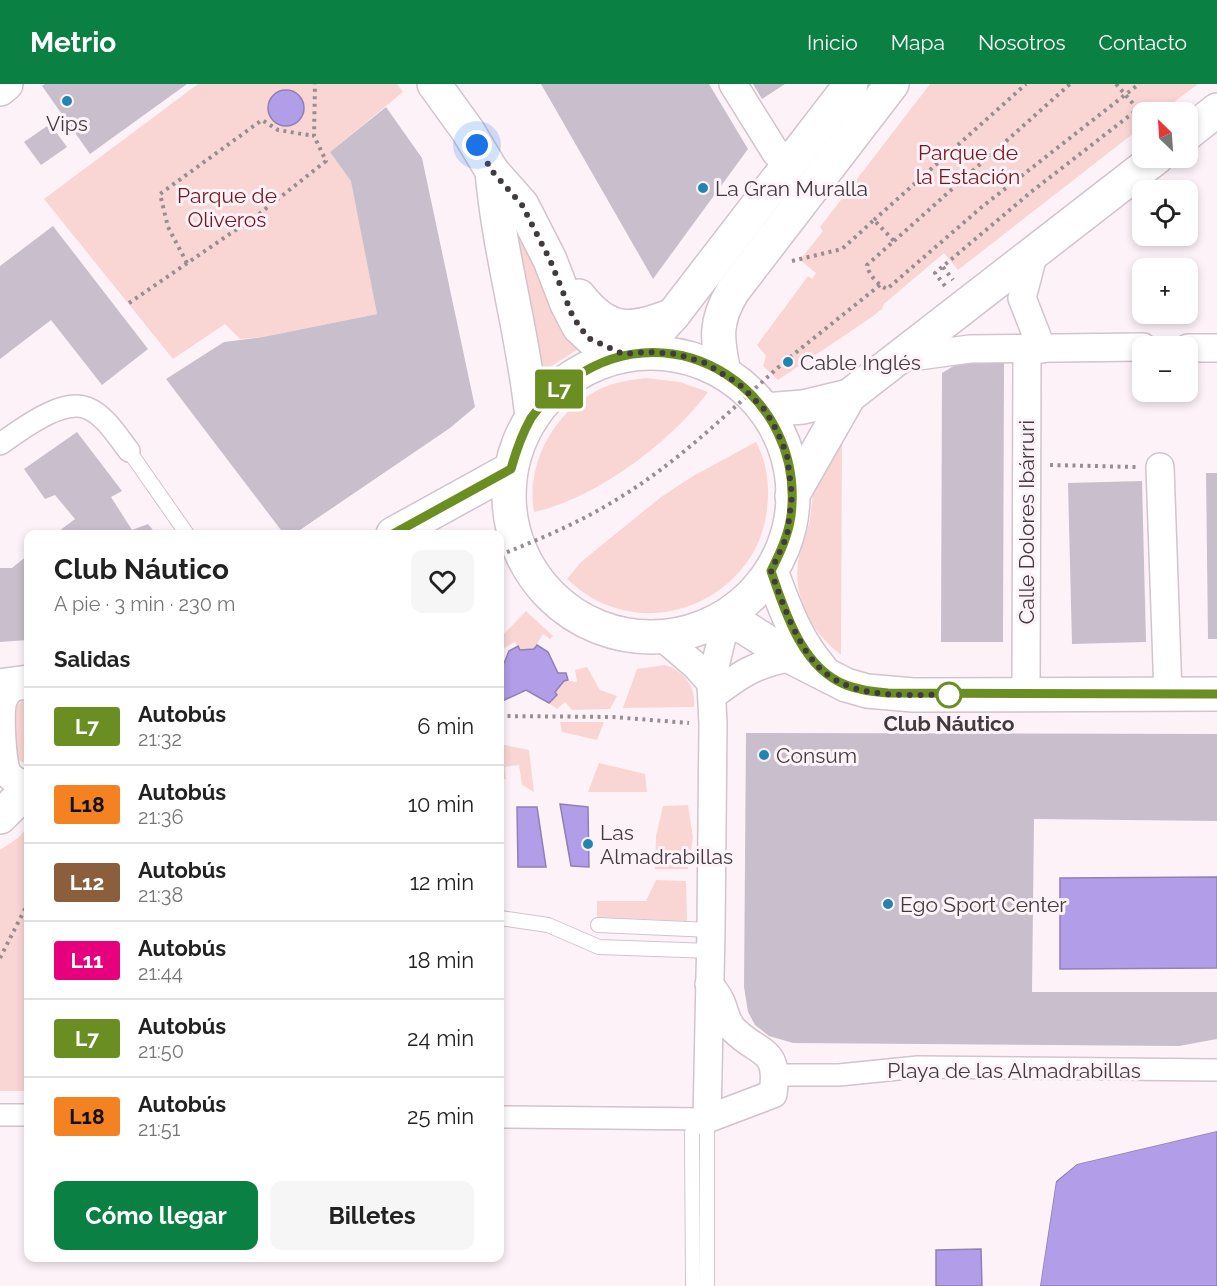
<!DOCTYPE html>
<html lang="es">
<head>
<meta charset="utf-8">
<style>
  body { margin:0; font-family:Raleway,sans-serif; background:#f6f6f6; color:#222; height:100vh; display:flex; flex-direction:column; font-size:22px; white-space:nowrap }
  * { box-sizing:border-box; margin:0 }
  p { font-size:20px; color:#767676 }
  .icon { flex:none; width:33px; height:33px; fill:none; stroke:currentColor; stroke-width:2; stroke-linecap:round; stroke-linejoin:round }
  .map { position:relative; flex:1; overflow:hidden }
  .panel { position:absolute; left:24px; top:446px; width:480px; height:732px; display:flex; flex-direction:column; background:#fff; border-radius:12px; box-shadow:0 3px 9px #0003 }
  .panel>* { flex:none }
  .badge { padding:0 12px; border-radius:4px; font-size:21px; line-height:39px }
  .needle { width:39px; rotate:335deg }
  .controls { position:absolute; left:1132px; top:18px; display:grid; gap:12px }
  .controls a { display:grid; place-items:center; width:66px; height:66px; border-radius:12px; background:#fff; box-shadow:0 3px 9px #0003; font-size:30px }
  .you { position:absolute; width:30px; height:30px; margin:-15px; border:4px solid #fff; border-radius:50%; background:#1a73e8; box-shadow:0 0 0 9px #1a73e833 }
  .map>.badge { position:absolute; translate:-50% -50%; box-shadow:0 0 0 3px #fff }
  h2 { padding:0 30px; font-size:22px; line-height:54px }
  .round { display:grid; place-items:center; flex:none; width:63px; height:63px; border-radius:12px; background:#f6f6f6 }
  .headline { display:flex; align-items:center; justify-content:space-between; height:102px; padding:0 30px }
  h1 { font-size:28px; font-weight:700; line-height:45px }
  .button { display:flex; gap:12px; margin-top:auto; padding:12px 30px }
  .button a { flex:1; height:69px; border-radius:12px; background:#0b8043; color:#fff; font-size:24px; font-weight:700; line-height:69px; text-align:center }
  .button a+a { background:#f6f6f6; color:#222 }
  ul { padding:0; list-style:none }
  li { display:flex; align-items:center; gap:18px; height:78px; padding:0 30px; border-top:2px solid #e0e0e0 }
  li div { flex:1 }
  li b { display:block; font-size:22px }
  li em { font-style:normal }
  li .badge { min-width:66px; font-weight:700; text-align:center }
  header { display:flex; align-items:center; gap:36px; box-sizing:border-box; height:84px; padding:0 30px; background:#0b8043; color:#fff }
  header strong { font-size:28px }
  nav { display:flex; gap:33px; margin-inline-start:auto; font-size:21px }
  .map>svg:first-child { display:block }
  .green { fill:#f9d6d3 }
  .water { fill:#b29de8; stroke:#9080b5; stroke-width:1.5 }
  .pier { fill:#fef2f9 }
  .building { fill:#c9bfcc }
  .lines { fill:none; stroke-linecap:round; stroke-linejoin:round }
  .service-casing { stroke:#d2c3cc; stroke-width:16 }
  .pedestrian-casing { stroke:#d2c3cc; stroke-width:24 }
  .minor-casing { stroke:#d2c3cc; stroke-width:30 }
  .tertiary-casing { stroke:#d2c3cc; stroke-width:36 }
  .secondary-casing { stroke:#d2c3cc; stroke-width:36 }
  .primary-casing { stroke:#d2c3cc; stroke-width:36 }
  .path { stroke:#978e93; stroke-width:4; stroke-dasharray:3 4.5; stroke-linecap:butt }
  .service { stroke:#fff; stroke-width:14 }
  .pedestrian { stroke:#fff; stroke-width:21 }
  .minor { stroke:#fff; stroke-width:27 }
  .tertiary { stroke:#fff; stroke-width:33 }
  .secondary { stroke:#fff; stroke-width:33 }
  .primary { stroke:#fff; stroke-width:33 }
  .path-bridge { stroke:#978e93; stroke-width:4; stroke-dasharray:3 4.5; stroke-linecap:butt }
  .line-casing { stroke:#fff; stroke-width:14 }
  .line { stroke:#6b8e23; stroke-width:9 }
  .walk { stroke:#413b3f; stroke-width:6; stroke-dasharray:0 10.8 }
  .poi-dot { fill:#2186af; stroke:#fef2f9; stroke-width:2 }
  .stop-dot { fill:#fff; stroke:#6b8e23; stroke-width:3 }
  .labels { text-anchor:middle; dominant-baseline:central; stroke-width:6; stroke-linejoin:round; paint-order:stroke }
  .poi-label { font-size:21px; fill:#413b3f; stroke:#fef2f9; text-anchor:start }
  .park-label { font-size:21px; fill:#7c131b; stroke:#fef2f9 }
  .street-label { font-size:21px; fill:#413b3f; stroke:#fef2f9 }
  .stop-label { font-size:21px; font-weight:bold; fill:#413b3f; stroke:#fef2f9 }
</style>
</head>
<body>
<header>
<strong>Metrio</strong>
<nav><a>Inicio</a><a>Mapa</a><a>Nosotros</a><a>Contacto</a></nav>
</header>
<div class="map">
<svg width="1217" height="1202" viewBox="0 0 1217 1202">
  <rect width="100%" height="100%" fill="#fef2f9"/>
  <g class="green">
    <polygon points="198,0 397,0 403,8 330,68 352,97 377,230 263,253 240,255 225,240 173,275 44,115"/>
    <polygon points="930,0 1198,0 1161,28 1143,28 1143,42 958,186 944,169 884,220 882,225 872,233 778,296 763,282 766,272 757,261 808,192 812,195 816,189 800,176 823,147 820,143"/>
    <polygon points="519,151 580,264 550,283 540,287 516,160"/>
    <path d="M646 294 680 298 708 308C671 358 595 415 534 428 525 378 556 326 600 305 615 298 630 296 646 294Z"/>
    <path d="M756 358C767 378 770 403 767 425 760 496 686 544 619 525 599 520 582 509 567 495L581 478 661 413 693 392Z"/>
    <path d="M842 359 841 571C814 550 793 516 798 479 800 464 807 450 810 435 812 423 812 410 815 398 819 385 827 373 833 360Z"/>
    <polygon points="526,527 553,552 550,555 543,550 534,565 520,566 515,558 504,564 500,559 500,554"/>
    <path d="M665 581C684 587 696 602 694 623L623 624 637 585Z"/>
    <polygon points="587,583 600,606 617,612 610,625 572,626 565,618 557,625 549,619 557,612 555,608 564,596 577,598 575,586"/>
    <polygon points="22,617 28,617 28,679 26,680 17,675 16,670 16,626 17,622"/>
    <polygon points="560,638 604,638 597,656 562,648"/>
    <polygon points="500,660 529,666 534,708 522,701 519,681 505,683 506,696 500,692"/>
    <polygon points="599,679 645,690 647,708 588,708"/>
    <polygon points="688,721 693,754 688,785 655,785 656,752 663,722"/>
    <polygon points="28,743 28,1007 0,1007 0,766 18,754"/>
    <polygon points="656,796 686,797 687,837 597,833 597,817 646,817"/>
  </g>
  <g class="water">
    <circle cx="286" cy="24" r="18"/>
    <polygon points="537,561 548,568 558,589 566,589 568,596 564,597 555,608 557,611 549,619 526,606 500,618 500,589 509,567 518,562 520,566 534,565"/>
    <polygon points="560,720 588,723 589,783 571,782"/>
    <polygon points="517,723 537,723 546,783 518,783"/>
    <polygon points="1217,793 1217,884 1060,885 1060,794"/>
    <polygon points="1217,1047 1217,1202 1040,1202 1056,1098 1077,1080"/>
    <polygon points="981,1165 982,1202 936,1202 936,1166"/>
  </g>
  <polygon class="pier" points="1217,1044 1217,1047 1077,1080 1056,1097 1040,1202 1037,1202 1054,1095 1076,1077"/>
  <g class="building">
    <polygon points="45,0 187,0 90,70 42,2"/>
    <polygon points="541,0 709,0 748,65 653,195"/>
    <polygon points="753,0 785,0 762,15"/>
    <polygon points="386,23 422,74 475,323 450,344 294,450 284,450 166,295 224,258 263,253 377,230 351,97 330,68"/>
    <polygon points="50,40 67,63 41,81 24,58"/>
    <polygon points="53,142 148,265 102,301 51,236 0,275 0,182"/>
    <polygon points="962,277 1004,277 1003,558 941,558 942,289"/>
    <polygon points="77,348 122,407 111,413 132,446 148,440 156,450 55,450 75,435 55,411 45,415 24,385"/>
    <polygon points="1206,389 1217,389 1217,555 1208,555"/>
    <polygon points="1142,397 1146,558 1072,560 1068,399"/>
    <polygon points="28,471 28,556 0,558 0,484 12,484"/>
    <polygon points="746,649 1217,650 1217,737 1034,735 1032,908 1217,908 1217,955 1179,962 793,959 769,952 755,941 748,928 744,903"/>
  </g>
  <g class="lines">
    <g class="service-casing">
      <g id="service">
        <polyline points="129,367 187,450"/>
        <polyline points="500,834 548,841 599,863 711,867"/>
        <polyline points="598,841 711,846"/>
        <polyline points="707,1035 707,1202"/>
        <polyline points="693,1202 692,1049 694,1045 707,1035"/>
      </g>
    </g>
    <g class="pedestrian-casing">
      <g id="pedestrian">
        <path d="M0 360C21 346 61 314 87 324 105 331 118 353 129 367"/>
        <polyline points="776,991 839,991 918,983 1217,986"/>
        <polyline points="0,1031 28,1031"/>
        <polyline points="500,1033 707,1035"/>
      </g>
    </g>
    <g class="minor-casing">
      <g id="minor">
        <polyline points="733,0 776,69 790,80"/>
        <polyline points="1034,168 1022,214 1042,265"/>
        <polyline points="1188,264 1217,264"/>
        <polyline points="896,275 970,265 1143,263"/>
        <polyline points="1160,383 1168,610"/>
        <polyline points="662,553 696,582 711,599"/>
        <path d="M14 601C9 607 3 613 2 621 0 635 2 672 6 686 9 694 20 701 28 699"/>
        <polyline points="1026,610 1027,265"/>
        <path d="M712 612C742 589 754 581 791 573"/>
        <path d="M709 900C713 905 717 910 720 916 725 926 725 936 733 945 759 972 780 962 773 1010L707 1035 711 846 713 640 711 599 727 532"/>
      </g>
    </g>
    <g class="tertiary-casing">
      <g id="tertiary">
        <polyline points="434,0 468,47 492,87 522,121 550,176 567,220 579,243 595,258 623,271"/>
        <polyline points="0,5 6,0"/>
        <path d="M492 87C499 170 524 251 532 334"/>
        <path d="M579 212C609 251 632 247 673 231"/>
      </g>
    </g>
    <g class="secondary-casing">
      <g id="secondary">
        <polyline points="1188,49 1217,26"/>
        <polyline points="765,326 803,323 849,312"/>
        <polyline points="792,412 849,312 1156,74"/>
      </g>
    </g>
    <g class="primary-casing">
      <g id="primary">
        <polyline points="638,269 673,231 851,0"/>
        <circle cx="651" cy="411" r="142"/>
        <path d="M724 289C717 255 714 238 733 207L892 0"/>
        <polyline points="393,450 511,385"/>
        <path d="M771 487C784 522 796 556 821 585"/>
        <polyline points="723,534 747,545 791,573 846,601 867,607 913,611 1217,610"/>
        <polyline points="0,602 28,598"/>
        <polyline points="0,733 28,705"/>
      </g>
    </g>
    <g class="path">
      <polyline points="1116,0 1143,31"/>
      <polyline points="874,136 1026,0"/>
      <polyline points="894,157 1070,0"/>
      <path d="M792 177 842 165 874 136 894 157 867 181C868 190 879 202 887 205L983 122 1139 0"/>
      <polyline points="187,179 168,143 160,110 262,36 278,46 314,52"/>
      <polyline points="943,183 953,196"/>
      <polyline points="945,202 935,189 1031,108 1138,25"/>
      <polyline points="129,219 259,130 326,77 314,52 315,0"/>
      <polyline points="784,278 880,201"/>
      <polyline points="1050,381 1136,383"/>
      <polyline points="500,632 613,633 689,639"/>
      <polyline points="0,874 28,819"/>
    </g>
    <use href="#service" class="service"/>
    <use href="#pedestrian" class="pedestrian"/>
    <use href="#minor" class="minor"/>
    <use href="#tertiary" class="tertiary"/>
    <use href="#secondary" class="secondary"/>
    <use href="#primary" class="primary"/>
    <path class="path-bridge" d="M500 471C540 455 581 438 619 414 680 377 731 326 784 278"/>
  </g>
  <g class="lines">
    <g class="line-casing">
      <path id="line" d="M393 450 511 385C516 367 522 350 531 334 542 318 558 304 574 294 677 223 806 310 791 432 788 452 780 469 771 487 785 528 802 584 846 601 859 606 874 608 888 609L1217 610"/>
    </g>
    <use href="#line" class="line"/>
    <path class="walk" d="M477 61 492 87 522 121 550 176 573 233 588 254 623 270 649 268 677 270 705 279 739 300 765 326 777 347 787 371 792 412 787 452 771 487C782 518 800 572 828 591 862 616 913 611 953 610L949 611"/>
  </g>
  <g class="poi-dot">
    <circle cx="67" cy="17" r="6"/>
    <circle cx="703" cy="104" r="6"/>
    <circle cx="788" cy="278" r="6"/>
    <circle cx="764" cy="671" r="6"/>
    <circle cx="588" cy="760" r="6"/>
    <circle cx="888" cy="820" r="6"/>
  </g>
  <circle class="stop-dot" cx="949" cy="611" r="12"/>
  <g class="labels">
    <g class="poi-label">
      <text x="67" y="39" text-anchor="middle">Vips</text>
      <text x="715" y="104">La Gran Muralla</text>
      <text x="800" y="278">Cable Inglés</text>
      <text x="776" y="671">Consum</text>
      <text x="600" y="748">Las<tspan x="600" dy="24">Almadrabillas</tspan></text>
      <text x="900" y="820">Ego Sport Center</text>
    </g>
    <g class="park-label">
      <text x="968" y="68">Parque de<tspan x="968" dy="24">la Estación</tspan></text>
      <text x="227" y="111">Parque de<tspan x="227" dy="24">Oliveros</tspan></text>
    </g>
    <g class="street-label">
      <text transform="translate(1026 438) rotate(-90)">Calle Dolores Ibárruri</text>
      <text x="1014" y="986">Playa de las Almadrabillas</text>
    </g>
    <g class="stop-label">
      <text x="949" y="639">Club Náutico</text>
    </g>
  </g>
</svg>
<div class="controls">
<a><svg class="needle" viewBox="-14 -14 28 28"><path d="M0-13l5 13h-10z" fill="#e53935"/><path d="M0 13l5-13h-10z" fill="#767676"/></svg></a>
<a><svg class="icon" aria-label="locate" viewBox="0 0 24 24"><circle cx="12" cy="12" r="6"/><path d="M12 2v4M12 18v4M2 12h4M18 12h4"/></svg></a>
<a>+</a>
<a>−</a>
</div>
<div class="you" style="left:477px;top:61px"></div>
<b class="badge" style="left:559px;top:305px;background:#6b8e23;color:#fff">L7</b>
<section class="panel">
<div class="headline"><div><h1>Club Náutico</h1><p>A pie · 3 min · 230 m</p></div><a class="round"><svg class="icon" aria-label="heart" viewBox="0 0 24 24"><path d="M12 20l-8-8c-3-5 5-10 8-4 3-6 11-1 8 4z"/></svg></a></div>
<h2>Salidas</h2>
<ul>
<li><span class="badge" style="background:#6b8e23;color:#fff">L7</span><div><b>Autobús</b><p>21:32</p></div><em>6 min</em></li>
<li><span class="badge" style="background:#f58220;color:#111">L18</span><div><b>Autobús</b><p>21:36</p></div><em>10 min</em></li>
<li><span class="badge" style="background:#8b5e3c;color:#fff">L12</span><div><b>Autobús</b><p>21:38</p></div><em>12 min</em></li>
<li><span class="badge" style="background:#e6007e;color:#fff">L11</span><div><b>Autobús</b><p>21:44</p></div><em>18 min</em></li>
<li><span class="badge" style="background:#6b8e23;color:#fff">L7</span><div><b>Autobús</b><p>21:50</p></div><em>24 min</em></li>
<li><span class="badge" style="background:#f58220;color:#111">L18</span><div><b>Autobús</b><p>21:51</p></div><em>25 min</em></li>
</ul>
<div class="button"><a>Cómo llegar</a><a>Billetes</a></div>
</section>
</div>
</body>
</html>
